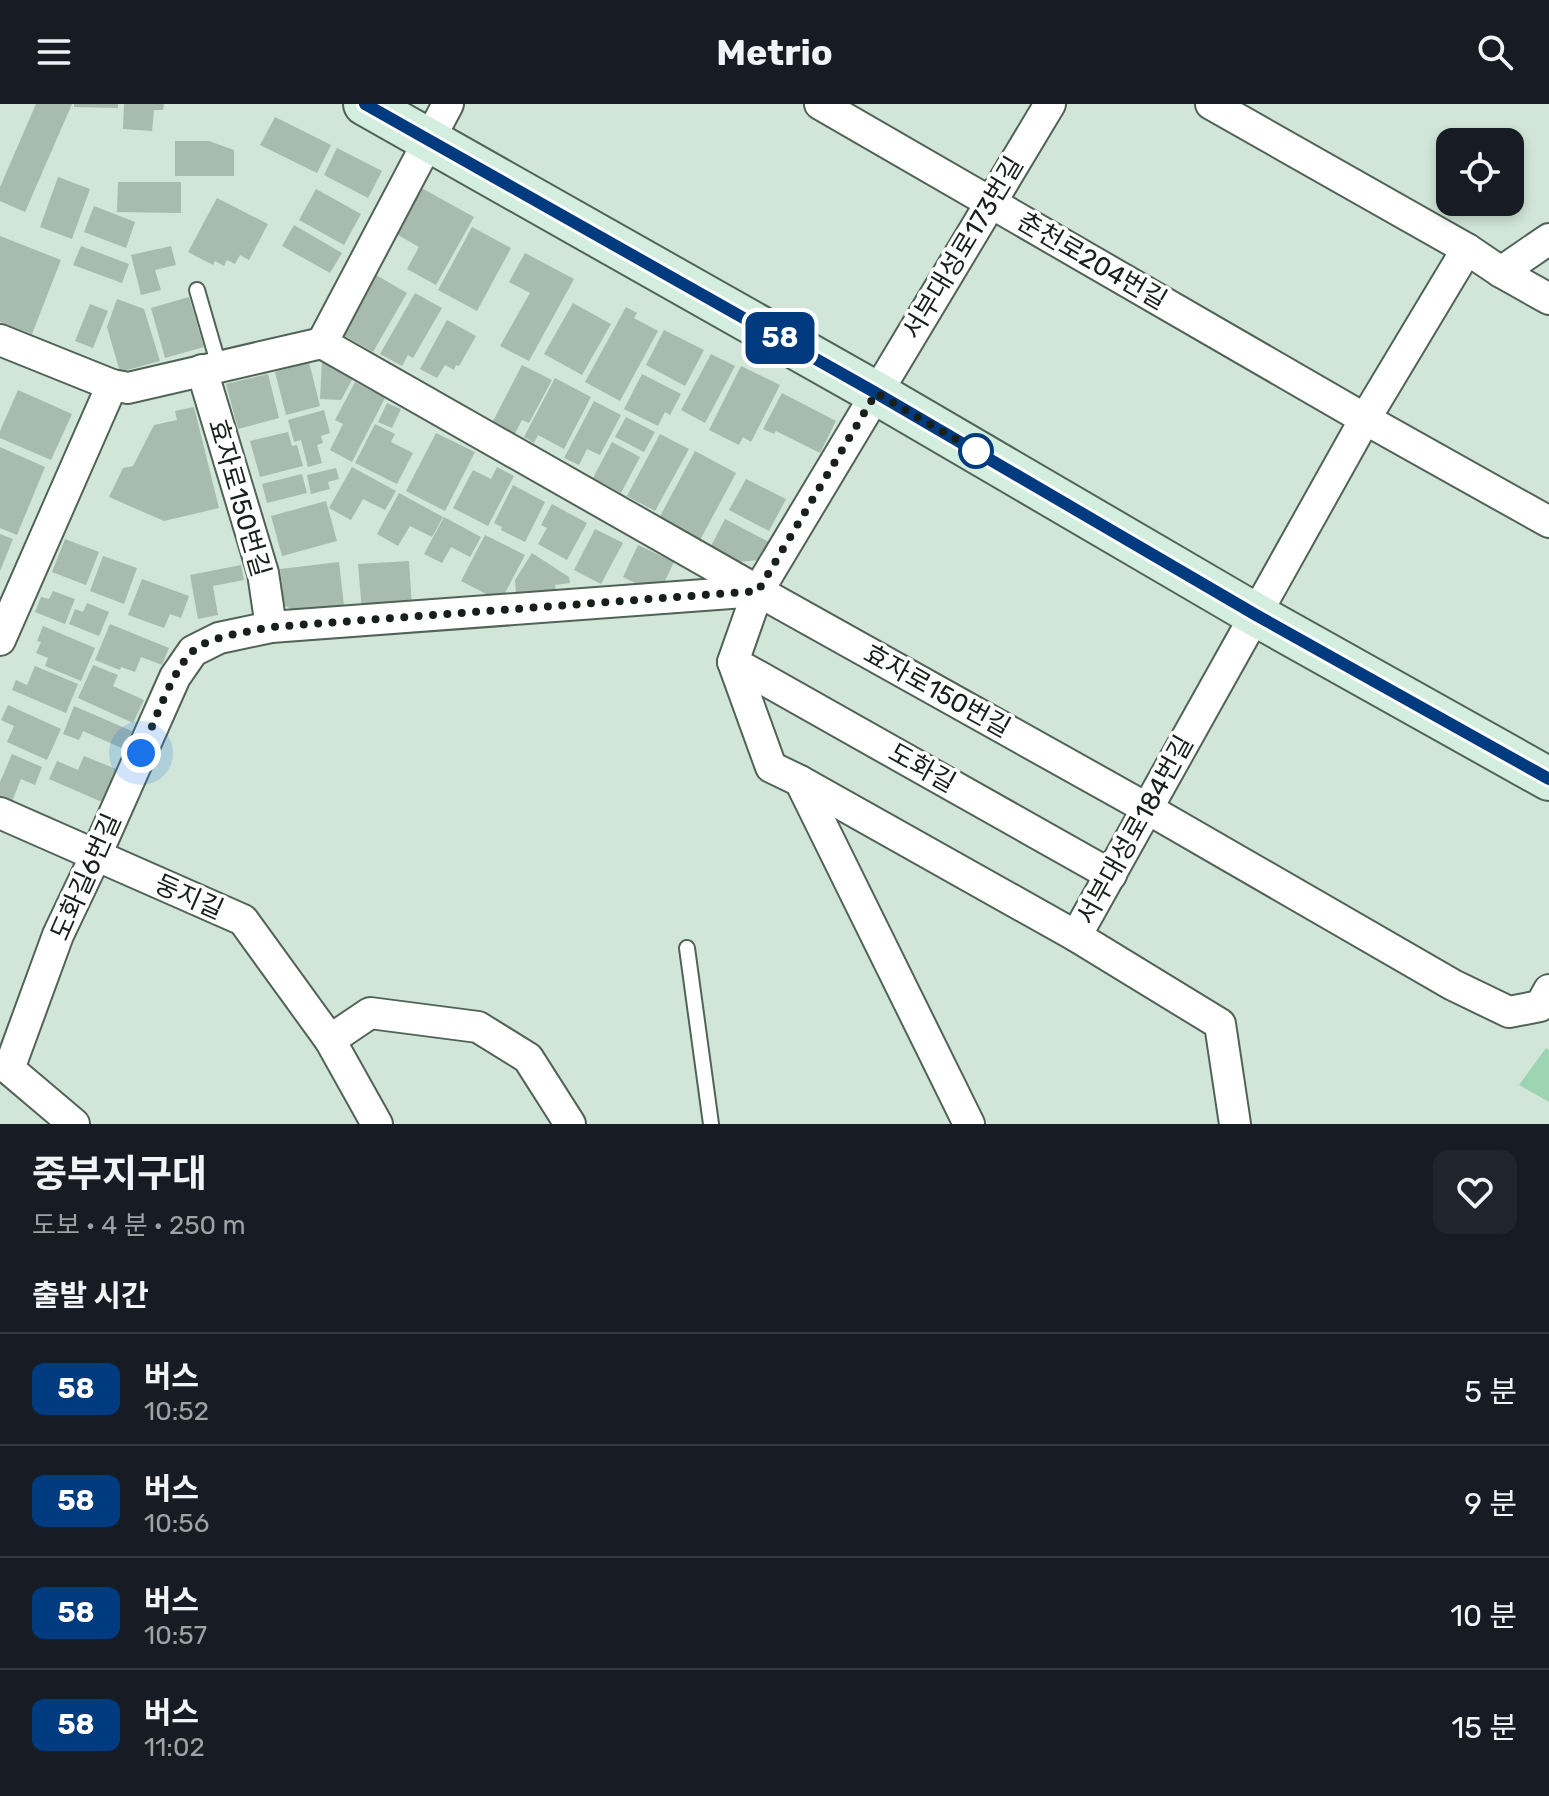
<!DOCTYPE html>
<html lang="ko">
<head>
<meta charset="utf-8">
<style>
  body { margin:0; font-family:Rubik,"Noto Sans KR",sans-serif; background:#20242c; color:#f1f3f6; height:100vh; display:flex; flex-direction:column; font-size:30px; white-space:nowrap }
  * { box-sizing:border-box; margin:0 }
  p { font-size:26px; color:#9ea1a6 }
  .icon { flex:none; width:44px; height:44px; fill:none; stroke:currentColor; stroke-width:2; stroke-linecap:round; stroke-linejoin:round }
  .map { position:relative; height:1020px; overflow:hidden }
  .side { display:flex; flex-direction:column; background:#171b24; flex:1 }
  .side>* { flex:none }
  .badge { padding:0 16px; border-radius:12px; font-size:28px; line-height:52px }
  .controls { position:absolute; left:1436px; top:24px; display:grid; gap:16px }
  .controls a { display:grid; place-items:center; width:88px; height:88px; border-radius:16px; background:#171b24; box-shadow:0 4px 12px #0003; font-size:40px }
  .you { position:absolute; width:40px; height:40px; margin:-20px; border:6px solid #fff; border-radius:50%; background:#1a73e8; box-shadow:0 0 0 12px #1a73e833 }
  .map>.badge { position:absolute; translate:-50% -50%; box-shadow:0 0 0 4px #fff }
  h2 { padding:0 32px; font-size:30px; line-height:72px }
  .round { display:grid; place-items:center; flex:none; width:84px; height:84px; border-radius:16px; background:#20242c }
  .overview { display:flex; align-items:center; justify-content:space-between; height:136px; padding:0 32px }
  h1 { font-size:38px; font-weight:700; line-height:60px }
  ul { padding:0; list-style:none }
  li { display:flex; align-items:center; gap:24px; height:112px; padding:0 32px; border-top:2px solid #363941 }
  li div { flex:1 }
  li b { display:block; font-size:30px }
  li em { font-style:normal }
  li .badge { min-width:88px; font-weight:700; text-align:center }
  header { display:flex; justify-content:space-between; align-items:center; height:104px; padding:0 32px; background:#171b24; font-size:36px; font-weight:700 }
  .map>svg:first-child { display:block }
  .green { fill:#9dd4b1 }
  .building { fill:#a7bbae }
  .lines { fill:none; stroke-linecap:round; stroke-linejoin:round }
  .lane-casing { stroke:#516357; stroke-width:18 }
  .street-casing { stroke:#516357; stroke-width:34 }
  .secondary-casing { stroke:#516357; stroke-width:46 }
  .lane { stroke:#fff; stroke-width:14 }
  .street { stroke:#fff; stroke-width:30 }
  .secondary { stroke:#d3edde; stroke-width:42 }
  .line-casing { stroke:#fff; stroke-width:18 }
  .line { stroke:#003b80; stroke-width:12 }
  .walk { stroke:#18201b; stroke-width:8; stroke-dasharray:0 14.4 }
  .stop-dot { fill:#fff; stroke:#003b80; stroke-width:4 }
  .labels { text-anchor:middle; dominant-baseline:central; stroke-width:7; stroke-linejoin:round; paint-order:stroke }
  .street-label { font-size:26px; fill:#18201b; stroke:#fff }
</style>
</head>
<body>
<header><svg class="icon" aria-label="menu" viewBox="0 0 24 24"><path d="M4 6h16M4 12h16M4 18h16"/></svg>Metrio<svg class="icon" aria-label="search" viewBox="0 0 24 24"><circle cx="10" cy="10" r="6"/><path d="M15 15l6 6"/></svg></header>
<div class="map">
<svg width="1549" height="1020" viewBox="0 0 1549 1020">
  <rect width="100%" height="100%" fill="#d1e6d8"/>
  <polygon class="green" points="1546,944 1549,946 1549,998 1519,981"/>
  <g class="building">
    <polygon points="36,0 72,0 25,108 0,97 0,83"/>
    <polygon points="74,0 118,0 118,4 74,3"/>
    <polygon points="124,0 164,0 163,6 154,6 152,27 123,25"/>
    <polygon points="275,13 331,41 317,69 260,41"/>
    <polygon points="175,37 209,37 234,46 234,72 175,72"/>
    <polygon points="337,44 382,67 368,94 324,71"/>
    <polygon points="58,73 90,85 72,135 40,123"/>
    <polygon points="118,78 181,78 181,109 117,108"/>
    <polygon points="416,81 474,113 436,181 407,165 419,143 391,127"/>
    <polygon points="316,85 361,110 344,141 299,116"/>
    <polygon points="217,94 268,120 249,156 240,151 235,160 227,156 224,162 215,157 213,161 188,148"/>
    <polygon points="94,102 135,118 126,144 84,128"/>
    <polygon points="294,121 342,149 330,169 282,142"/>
    <polygon points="472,123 511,144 477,207 438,186"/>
    <polygon points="0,132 61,156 32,230 0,218"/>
    <polygon points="81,142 129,160 122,179 73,161"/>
    <polygon points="171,142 176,161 155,166 161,186 141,191 131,151"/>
    <polygon points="525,149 574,175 529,257 500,242 530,189 509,178"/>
    <polygon points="371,168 407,189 373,248 345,232 345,214"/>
    <polygon points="415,189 442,204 413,254 408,251 402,262 380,250"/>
    <polygon points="189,193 204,243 165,254 151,204"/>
    <polygon points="117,195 144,205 160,257 120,268 107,223"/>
    <polygon points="573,199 611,220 582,271 544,250"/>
    <polygon points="90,200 108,207 93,244 75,237"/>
    <polygon points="626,203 637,209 634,214 658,227 620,297 585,278"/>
    <polygon points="447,216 476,232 459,262 456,261 454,266 445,261 437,274 420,265"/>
    <polygon points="664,226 704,246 685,282 646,261"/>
    <polygon points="711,250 735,262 705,319 681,306"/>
    <polygon points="322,256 340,257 357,267 341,296 320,295"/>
    <polygon points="309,258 320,302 286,311 275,268"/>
    <polygon points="522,261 552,276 529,319 522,316 514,331 492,319"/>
    <polygon points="741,262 780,281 751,338 743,333 739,341 709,326"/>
    <polygon points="268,270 279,314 238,325 226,280"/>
    <polygon points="642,270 681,290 670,311 665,308 658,322 624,305"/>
    <polygon points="555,274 591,293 564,345 538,331 534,339 524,333"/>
    <polygon points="355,278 385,294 352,358 330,346 343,320 335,316"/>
    <polygon points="18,286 72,310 51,356 0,334 0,327"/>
    <polygon points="782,289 836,317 820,349 776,327 774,330 763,325"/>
    <polygon points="594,297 621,311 600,351 587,345 579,361 564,354"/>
    <polygon points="387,299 401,305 392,324 378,318"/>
    <polygon points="194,303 219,404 164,417 109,393 123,364 133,362 154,321 177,316 175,307"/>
    <polygon points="324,306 330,329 321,332 323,339 317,341 322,359 308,363 301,336 294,338 288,316"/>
    <polygon points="626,313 655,328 644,348 615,333"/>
    <polygon points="375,320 395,330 391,338 413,349 397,380 355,359"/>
    <polygon points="288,328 292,342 297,341 303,362 260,373 250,337"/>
    <polygon points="436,329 475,348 445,407 406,387"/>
    <polygon points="660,330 689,345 655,407 627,392"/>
    <polygon points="612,338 640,353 621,389 593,374"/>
    <polygon points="0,343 45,363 17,431 0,424"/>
    <polygon points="695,347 736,369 699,438 658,416"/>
    <polygon points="352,363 396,387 385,406 363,395 351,416 329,404"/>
    <polygon points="497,363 514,372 488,422 453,404 473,366 491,375"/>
    <polygon points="336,364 339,375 328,378 330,385 311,390 307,371"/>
    <polygon points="302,370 307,389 267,399 262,380"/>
    <polygon points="746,375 786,395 769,427 729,406"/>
    <polygon points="513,381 545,398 525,438 501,426 502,423 494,419"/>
    <polygon points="399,389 443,413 432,433 410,422 398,442 377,430"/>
    <polygon points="326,397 337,437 282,452 271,412"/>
    <polygon points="552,400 587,419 567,456 538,440 547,424 541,421"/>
    <polygon points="444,413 481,433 470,453 451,443 442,459 424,450"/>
    <polygon points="725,415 769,438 760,456 737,458 710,444"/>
    <polygon points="595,425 623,439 601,480 574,466"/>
    <polygon points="0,430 13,435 0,467"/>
    <polygon points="485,431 525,451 505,489 492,493 461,477"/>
    <polygon points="65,435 99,448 86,481 52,468"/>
    <polygon points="638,441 674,458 664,479 639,481 623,473"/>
    <polygon points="532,449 569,473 570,479 555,481 556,487 516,491 515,476"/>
    <polygon points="103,452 137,464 124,500 90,487"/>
    <polygon points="409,457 412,504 362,507 358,460"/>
    <polygon points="339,458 344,502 306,514 284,501 280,465"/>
    <polygon points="241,461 244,476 213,482 218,511 198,515 190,471"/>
    <polygon points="142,475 189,492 181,514 170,510 164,524 128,511"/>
    <polygon points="53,487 75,495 65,520 35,508 41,493 49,495"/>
    <polygon points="87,499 109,508 99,532 69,520 75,505 83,508"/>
    <polygon points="110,520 169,544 162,561 141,553 135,568 121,563 120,566 95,556"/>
    <polygon points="43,522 95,544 81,577 45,562 48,554 36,549 41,538 37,537"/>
    <polygon points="93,561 118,571 113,582 144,596 133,619 78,594"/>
    <polygon points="35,562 78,580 66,609 12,586 16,576 27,581"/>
    <polygon points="8,601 61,625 47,656 7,638 14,622 1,616"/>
    <polygon points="74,602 132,627 124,645 83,627 79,636 63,630"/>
    <polygon points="12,650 42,663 35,681 21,675 11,700 0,695 0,678"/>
    <polygon points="84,652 116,665 102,698 49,675 57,657 78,666"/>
  </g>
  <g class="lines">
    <g class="lane-casing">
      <g id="lane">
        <polyline points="197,186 219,262"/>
        <polyline points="687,844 711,1020"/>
      </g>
    </g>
    <g class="street-casing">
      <g id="street">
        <polyline points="820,0 1365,315 1549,418"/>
        <polyline points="1211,0 1467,145 1501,168 1549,195"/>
        <polyline points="1501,168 1549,135"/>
        <polyline points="0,236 112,281 128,284 322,239 758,487 1148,705 1453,881 1509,908 1540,902 1549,886"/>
        <polyline points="322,239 448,0"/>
        <polyline points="202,266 263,469 271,523"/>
        <polyline points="0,536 112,281"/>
        <polyline points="733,558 1111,771"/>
        <polyline points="800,677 1076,832"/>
        <polyline points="0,709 243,816 330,936 377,1020"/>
        <polyline points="330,936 370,909 478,923 528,954 570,1020"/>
        <polyline points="74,1020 9,965 58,831 96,751 175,573 193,547 219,534 271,523 758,487"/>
        <polyline points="969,1020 800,677 771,663 733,558 758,487 1050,0"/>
        <polyline points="1235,1020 1220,920 1076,832 1365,315 1467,145"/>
      </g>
    </g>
    <g class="secondary-casing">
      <polyline id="secondary" points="365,0 876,289 1256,511 1549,675"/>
    </g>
    <use href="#lane" class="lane"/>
    <use href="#street" class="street"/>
    <use href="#secondary" class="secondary"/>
  </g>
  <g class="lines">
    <g class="line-casing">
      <polyline id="line" points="365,0 876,289 1256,511 1549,675"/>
    </g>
    <use href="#line" class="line"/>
    <path class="walk" d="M141 649C153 622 172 566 193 547 209 532 249 528 271 523L758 487 876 289 985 352 976 347"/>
  </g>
  <circle class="stop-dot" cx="976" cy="347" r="16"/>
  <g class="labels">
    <g class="street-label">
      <text transform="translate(963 144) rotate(-59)">서부대성로173번길</text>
      <text transform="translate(1092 157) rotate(30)">춘천로204번길</text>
      <text transform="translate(239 394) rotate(74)">효자로150번길</text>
      <text transform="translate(937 587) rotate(29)">효자로150번길</text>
      <text transform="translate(922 664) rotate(29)">도화길</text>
      <text transform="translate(1135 726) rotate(-61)">서부대성로184번길</text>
      <text transform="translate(86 773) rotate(-66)">도화길6번길</text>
      <text transform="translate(189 793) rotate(24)">둥지길</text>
    </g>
  </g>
</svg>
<div class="controls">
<a><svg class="icon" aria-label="locate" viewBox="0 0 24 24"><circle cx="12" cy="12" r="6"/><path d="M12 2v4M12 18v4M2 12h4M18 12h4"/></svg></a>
</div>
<div class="you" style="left:141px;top:649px"></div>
<b class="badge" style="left:780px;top:234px;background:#003b80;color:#fff">58</b>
</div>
<section class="side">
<div class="overview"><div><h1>중부지구대</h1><p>도보 · 4 분 · 250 m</p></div><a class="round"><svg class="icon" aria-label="heart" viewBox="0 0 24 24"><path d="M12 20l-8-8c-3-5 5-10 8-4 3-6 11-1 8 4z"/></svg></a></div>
<h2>출발 시간</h2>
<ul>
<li><span class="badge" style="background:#003b80;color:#fff">58</span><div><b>버스</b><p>10:52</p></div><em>5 분</em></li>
<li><span class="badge" style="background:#003b80;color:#fff">58</span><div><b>버스</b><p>10:56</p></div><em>9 분</em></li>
<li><span class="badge" style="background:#003b80;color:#fff">58</span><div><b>버스</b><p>10:57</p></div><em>10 분</em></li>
<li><span class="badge" style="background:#003b80;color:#fff">58</span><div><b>버스</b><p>11:02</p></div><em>15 분</em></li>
</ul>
</section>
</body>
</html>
